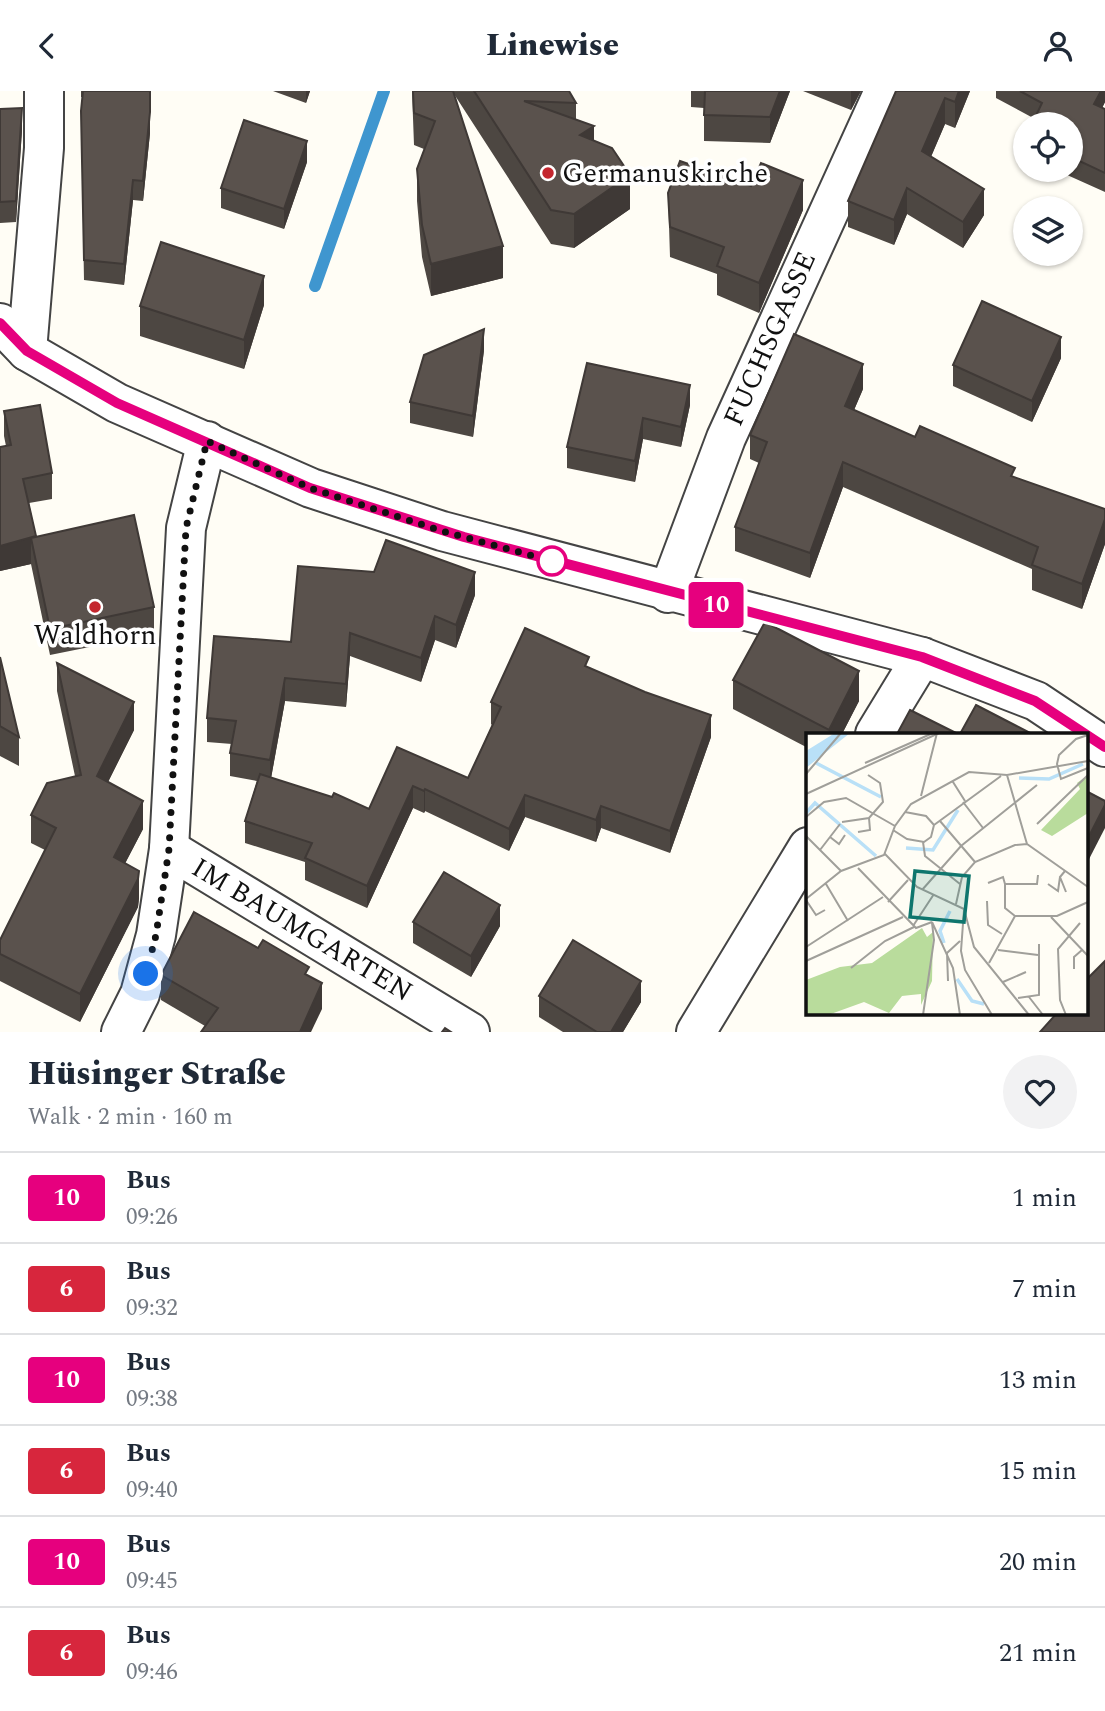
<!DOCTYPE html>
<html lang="en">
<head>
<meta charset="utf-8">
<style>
  body { margin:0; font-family:Spectral,serif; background:#f2f2f3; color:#1f2937; height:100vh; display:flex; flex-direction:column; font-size:26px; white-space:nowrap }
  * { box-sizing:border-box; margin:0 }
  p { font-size:23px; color:#747a83 }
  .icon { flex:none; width:38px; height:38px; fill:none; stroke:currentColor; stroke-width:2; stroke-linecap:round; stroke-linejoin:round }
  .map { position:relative; height:941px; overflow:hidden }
  .details { display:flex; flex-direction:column; background:#fff; flex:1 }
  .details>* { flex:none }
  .badge { padding:0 14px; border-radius:5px; font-size:24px; line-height:46px }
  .controls { position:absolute; left:1013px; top:21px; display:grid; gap:14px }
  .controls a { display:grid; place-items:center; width:70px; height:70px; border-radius:50%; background:#fff; box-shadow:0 2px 5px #0004; font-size:35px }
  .you { position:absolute; width:35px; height:35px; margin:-18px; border:5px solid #fff; border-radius:50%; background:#1a73e8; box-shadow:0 0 0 10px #1a73e833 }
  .map>.badge { position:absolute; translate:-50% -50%; box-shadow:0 0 0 4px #fff }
  .round { display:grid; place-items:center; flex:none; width:74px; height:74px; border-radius:37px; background:#f2f2f3 }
  .head { display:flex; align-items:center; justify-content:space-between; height:119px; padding:0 28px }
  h1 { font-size:33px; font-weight:800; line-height:52px }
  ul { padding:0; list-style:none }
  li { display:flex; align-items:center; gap:21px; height:91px; padding:0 28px; border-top:2px solid #e0e1e3 }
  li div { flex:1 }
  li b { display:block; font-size:26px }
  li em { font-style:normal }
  li .badge { min-width:77px; font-weight:700; text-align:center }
  header { display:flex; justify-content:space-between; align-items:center; height:91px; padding:0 28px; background:#fff; font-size:32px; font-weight:800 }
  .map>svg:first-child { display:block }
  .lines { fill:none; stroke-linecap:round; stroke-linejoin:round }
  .stream { stroke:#3f96cf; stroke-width:12 }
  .minor-casing { stroke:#444; stroke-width:42 }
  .minor { stroke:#fff; stroke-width:38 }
  .wall { fill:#4d4742 }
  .shaded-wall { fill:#3f3936 }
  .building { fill:#5a524d; stroke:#3f3936; stroke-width:2 }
  .line-casing { stroke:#fff; stroke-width:16 }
  .line { stroke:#e6007e; stroke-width:10 }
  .walk { stroke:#111; stroke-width:7; stroke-dasharray:0 12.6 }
  .poi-dot { fill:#c4262e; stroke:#fff; stroke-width:2.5 }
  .stop-dot { fill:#fff; stroke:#e6007e; stroke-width:3.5 }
  .labels { text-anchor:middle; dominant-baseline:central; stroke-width:7; stroke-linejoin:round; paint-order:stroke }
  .poi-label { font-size:28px; fill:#111; stroke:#fff; text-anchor:start }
  .street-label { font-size:28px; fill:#111; stroke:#fff }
  .inset-river { fill:none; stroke:#b9e0f7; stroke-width:3.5 }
  .inset-road { fill:none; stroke:#a09f9a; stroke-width:2 }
  .view { fill:#0f766e; fill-opacity:0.15; stroke:#0f766e; stroke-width:3.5 }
  .inset-edge { fill:none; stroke:#111; stroke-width:3.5 }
</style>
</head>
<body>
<header><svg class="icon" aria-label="back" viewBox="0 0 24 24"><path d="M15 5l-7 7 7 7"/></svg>Linewise<svg class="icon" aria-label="person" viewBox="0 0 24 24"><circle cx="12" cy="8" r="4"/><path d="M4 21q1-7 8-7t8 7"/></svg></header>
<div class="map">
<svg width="1105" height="941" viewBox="0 0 1105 941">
  <rect width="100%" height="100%" fill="#fffdf5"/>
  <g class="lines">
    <polyline class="stream" points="315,195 384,0"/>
    <g class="minor-casing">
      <g id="minor">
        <polyline points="0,232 27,260 117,312 311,397 442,440 922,566 1036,610 1105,656"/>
        <polyline points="27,260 44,57 44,0"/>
        <polyline points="668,502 726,347 884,0"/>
        <polyline points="875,643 922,566"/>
        <polyline points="169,758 470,941"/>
        <polyline points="121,941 140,903 156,844 169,758 186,437 207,350"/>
        <polyline points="696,941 808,756"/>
      </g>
    </g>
    <use href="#minor" class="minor"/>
  </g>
  <g class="wall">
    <polygon points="81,0 150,0 150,42 143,110 133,109 124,194 84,189 81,20 83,6 81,6"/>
    <polygon points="273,0 310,0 306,12"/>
    <polygon points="412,0 569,0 576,12 576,29 594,49 630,118 574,157 551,153 454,3 503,187 431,205 422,166 417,110 417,78 424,58 414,54"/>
    <polygon points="691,0 790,0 770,52 704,50 704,17 691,16"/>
    <polygon points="803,0 861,0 851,19"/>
    <polygon points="896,0 970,0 955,37 945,33 931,66 984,124 963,157 907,123 894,154 848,136 848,110"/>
    <polygon points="996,0 1105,0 1105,11 1102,17 1105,18 1105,101 1056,79 1071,79 1071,33 1035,28 996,7"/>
    <polygon points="0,18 22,38 16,131 0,132"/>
    <polygon points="307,71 284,138 221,117 221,97"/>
    <polygon points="668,102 803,119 759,222 717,204 717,183 670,166"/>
    <polygon points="264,214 244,278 140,245 140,215"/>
    <polygon points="484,259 473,346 410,332 410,311"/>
    <polygon points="1061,267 1032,331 953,295 953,274"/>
    <polygon points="587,272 690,314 681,356 643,348 635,391 567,377 567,356"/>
    <polygon points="863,298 854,319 915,346 1015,387 1105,418 1105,453 1082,518 1032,499 1032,478 843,396 810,487 735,460 735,436 759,372 750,368 750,344"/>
    <polygon points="4,320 52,382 52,408 29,412 36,445 154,516 154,543 50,564 31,473 0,480 0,356 6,355 4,345"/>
    <polygon points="475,504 456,557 435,549 421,591 350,565 346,616 285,610 271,687 369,718 397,656 468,687 492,634 491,633 491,611 589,576 711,646 670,762 601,737 596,751 525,726 509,760 425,720 424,722 413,717 367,817 305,789 305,771 245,752 245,730 257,690 230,685 230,662 232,653 207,651 207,627 291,551"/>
    <polygon points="0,566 19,646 19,675 0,665"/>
    <polygon points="57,572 134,639 108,691 143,738 125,772 139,807 138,816 80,931 0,890 0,849 45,759 31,752 31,724 75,685 57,600"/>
    <polygon points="733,589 859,610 842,643 808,643 808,657 733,618"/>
    <polygon points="413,831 500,835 471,886 413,852"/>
    <polygon points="258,857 309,885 322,918 205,935 161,909 161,884"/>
    <polygon points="539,905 641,911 623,941 563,941 539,926"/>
  </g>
  <g class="shaded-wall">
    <polygon points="306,0 310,0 306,12"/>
    <polygon points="780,0 790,0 770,52 770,26"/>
    <polygon points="851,0 861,0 851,19"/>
    <polygon points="959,0 970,0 955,37 955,11"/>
    <polygon points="1101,0 1105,0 1105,11 1094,33 1094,13"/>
    <polygon points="945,7 945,33 922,86 922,60"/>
    <polygon points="22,17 22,38 16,131 16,110"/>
    <polygon points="150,21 150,42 143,110 143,90"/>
    <polygon points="594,35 594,69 580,44"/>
    <polygon points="307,50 307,71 284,138 284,118"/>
    <polygon points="630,84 630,118 574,157 574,123"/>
    <polygon points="133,89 133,109 124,194 124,173"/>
    <polygon points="803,89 803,119 759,222 759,192"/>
    <polygon points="907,97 907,123 894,154 894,129"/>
    <polygon points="984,98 984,124 963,157 963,131"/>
    <polygon points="503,155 503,187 431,205 431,173"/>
    <polygon points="264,185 264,214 244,278 244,249"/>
    <polygon points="484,238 484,259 473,346 473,325"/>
    <polygon points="1061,246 1061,267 1032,331 1032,310"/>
    <polygon points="863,273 863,298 845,340 845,315"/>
    <polygon points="690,294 690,314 681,356 681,336"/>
    <polygon points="643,327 643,348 635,391 635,370"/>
    <polygon points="843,371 843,396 810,487 810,462"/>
    <polygon points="1105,428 1105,453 1082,518 1082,493"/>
    <polygon points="31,447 31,473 0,480 0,455"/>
    <polygon points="475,481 475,504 456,557 456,534"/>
    <polygon points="435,525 435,549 421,591 421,567"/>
    <polygon points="350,542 350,565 346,616 346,593"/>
    <polygon points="859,580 859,610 842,643 829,643 829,639"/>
    <polygon points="285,587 285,610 270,693 270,669"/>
    <polygon points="134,611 134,639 97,713 97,685"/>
    <polygon points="711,624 711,646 670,762 670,740"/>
    <polygon points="413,695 413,717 367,817 367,795"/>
    <polygon points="425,698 425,720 424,722 424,700"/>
    <polygon points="525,704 525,726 509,760 509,738"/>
    <polygon points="143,710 143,738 114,794 114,766"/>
    <polygon points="1105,714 1105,737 1086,774 1086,751"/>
    <polygon points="601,715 601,737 596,751 596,729"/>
    <polygon points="139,780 139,807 138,816 80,931 80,903"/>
    <polygon points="500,814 500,835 471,886 471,865"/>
    <polygon points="641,890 641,911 623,941 611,941"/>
    <polygon points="322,892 322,918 311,941 300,941"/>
  </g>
  <g class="building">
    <polygon points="83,0 150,0 150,21 143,90 133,89 124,173 84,169 81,20"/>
    <polygon points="413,0 453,0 503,155 431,173 422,134 417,78 435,30 414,22"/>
    <polygon points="474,0 569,0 576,12 524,10 594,35 580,44 612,57 630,84 574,123 551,119"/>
    <polygon points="705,0 780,0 770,26 704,24"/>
    <polygon points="896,0 959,0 955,11 945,7 922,60 984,98 963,131 907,97 894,129 848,110"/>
    <polygon points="1020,0 1101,0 1094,13 1105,18 1105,82 1071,66 1071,33 1032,33 1042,12"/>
    <polygon points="22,17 16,110 0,111 0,18"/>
    <polygon points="244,29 307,50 284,118 221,97"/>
    <polygon points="680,70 751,95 761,72 803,89 759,192 717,175 724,156 670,136 668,102"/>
    <polygon points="161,151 264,185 244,249 140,215"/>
    <polygon points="982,210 1061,246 1032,310 953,274"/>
    <polygon points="484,238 473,325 410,311 424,264"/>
    <polygon points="794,243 863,273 845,315 915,346 920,335 1015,377 1011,385 1105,418 1105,428 1082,493 1032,474 1038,456 843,371 810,462 735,436 767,351 750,344"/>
    <polygon points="587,272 690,294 681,336 643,327 635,370 567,356"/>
    <polygon points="40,314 52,382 23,388 36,445 0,455 0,356 11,354 4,320"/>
    <polygon points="134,424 154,516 50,538 31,447"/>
    <polygon points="386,449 475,481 456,534 435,525 421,567 350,542 346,593 285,587 270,669 230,662 236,630 207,627 214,545 291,551 298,475 374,481"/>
    <polygon points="765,531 859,580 829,639 733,589"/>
    <polygon points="525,537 589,566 585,575 645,601 711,624 670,740 601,715 596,729 525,704 509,738 425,698 424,700 413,695 367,795 305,767 312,752 245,730 260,683 332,706 334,702 369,718 397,656 468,687 501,616 491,611"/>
    <polygon points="0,566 19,646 0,635"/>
    <polygon points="57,572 134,611 97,685 143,710 114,766 139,780 138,788 80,903 0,863 0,849 56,737 31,724 47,692 81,684"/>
    <polygon points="976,614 1032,643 960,643"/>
    <polygon points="910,619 958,643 897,643"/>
    <polygon points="1086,700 1105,710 1105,714 1086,751"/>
    <polygon points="444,781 500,814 471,865 413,831"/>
    <polygon points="194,821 258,857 263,849 309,876 305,883 322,892 300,941 201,941 218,917 161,884"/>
    <polygon points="573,849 641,890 611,941 597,941 539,905"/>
    <polygon points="1105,870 1105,941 1040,941 1057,922 1086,922 1086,889"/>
    <polygon points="445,937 451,941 442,941"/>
  </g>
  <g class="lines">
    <g class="line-casing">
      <polyline id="line" points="0,232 27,260 117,312 310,397 464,446 922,566 1035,610 1105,656"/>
    </g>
    <use href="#line" class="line"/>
    <polyline class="walk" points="146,883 156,844 169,758 186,437 207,350 310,397 442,440 552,470"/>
  </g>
  <g class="poi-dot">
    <circle cx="548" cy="82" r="7"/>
    <circle cx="95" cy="516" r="7"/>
  </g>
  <circle class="stop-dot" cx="552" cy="470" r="14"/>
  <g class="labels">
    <g class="poi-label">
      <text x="562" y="82">Germanuskirche</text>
      <text x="95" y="544" text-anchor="middle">Waldhorn</text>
    </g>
    <g class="street-label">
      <text transform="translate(770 248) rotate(-66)">FUCHSGASSE</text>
      <text transform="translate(302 839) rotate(31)">IM BAUMGARTEN</text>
    </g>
  </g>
  <g transform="translate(806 642)">
    <rect width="282" height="282" fill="#fffdf5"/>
    <path d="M282 42V80L246 103 235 97 274 56 271 50ZM116 195 121 204 127 199 126 248 115 272V261L105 262 96 263 83 280 58 269 22 282H0V247L34 234 66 230Z" fill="#b9dc9c"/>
    <path d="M29 0H44L0 35V18Z" fill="#b9e0f7"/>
    <path class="inset-river" d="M10 30 75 64M213 45 243 46 277 31M0 80 9 70 70 123M100 115 127 117 152 77M138 210 134 198 144 178M151 246 166 268 178 271"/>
    <path class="inset-road" d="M282 2 270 6 253 22 251 31 255 46 282 35M59 30 127 0M0 41 35 0M201 42 221 111M147 49 159 68M0 61 133 0M115 63 131 0M157 69 177 95M99 79 120 83 128 92M0 84 18 69 40 65 89 93M134 88 169 129M36 89 63 85 77 69 74 50 62 42M231 91 282 42M128 92 195 43M87 97 101 106 118 109 125 104 128 92M52 99 64 97 63 85M0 103 35 138M24 104 33 111 39 102M117 109 119 123 154 151M14 117 34 91M79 121 111 154 158 176 168 214 223 282M52 135 110 195 126 189M259 138 254 144 260 159M182 150 197 144 199 151M20 151 42 188M242 151 252 158 254 144M116 157 155 113 231 52M0 166 35 138 78 122 89 93 105 71 163 39 201 42 282 28M0 167 10 182 19 177M181 168 182 192 196 201M82 169 102 147M150 171 156 144 169 129 209 112 221 111 282 154M158 177 155 218 159 237 186 282M209 183 199 175V151H231L232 142M245 184 282 223M126 189 147 235 154 282M107 193 128 161M0 214 77 164M192 217 232 222M0 228 97 184M183 230 209 183H251L282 169M45 235 79 208 108 194M268 236V224L276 217M142 248 141 220 154 208M197 249 220 239M223 264 237 282M212 265 233 262V211M117 282 128 207 126 190M260 282 254 267 252 216 274 190"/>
    <path class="view" d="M109 138 163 143 158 189 104 184Z"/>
    <rect width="282" height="282" class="inset-edge"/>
  </g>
</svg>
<div class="controls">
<a><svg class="icon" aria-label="locate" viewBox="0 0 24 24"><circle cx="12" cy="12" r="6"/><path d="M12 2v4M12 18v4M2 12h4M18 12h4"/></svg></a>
<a><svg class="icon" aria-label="layers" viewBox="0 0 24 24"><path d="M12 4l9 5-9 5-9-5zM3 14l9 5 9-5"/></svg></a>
</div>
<div class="you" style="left:146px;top:883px"></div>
<b class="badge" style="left:716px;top:514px;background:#e6007e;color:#fff">10</b>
</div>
<section class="details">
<div class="head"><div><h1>Hüsinger Straße</h1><p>Walk · 2 min · 160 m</p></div><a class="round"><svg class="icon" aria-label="heart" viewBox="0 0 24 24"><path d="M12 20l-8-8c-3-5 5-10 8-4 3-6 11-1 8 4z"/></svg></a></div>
<ul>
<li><span class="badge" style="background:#e6007e;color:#fff">10</span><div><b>Bus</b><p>09:26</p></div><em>1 min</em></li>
<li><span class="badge" style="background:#d7263d;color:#fff">6</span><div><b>Bus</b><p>09:32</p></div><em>7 min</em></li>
<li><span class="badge" style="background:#e6007e;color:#fff">10</span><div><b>Bus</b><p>09:38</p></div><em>13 min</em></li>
<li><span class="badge" style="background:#d7263d;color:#fff">6</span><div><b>Bus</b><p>09:40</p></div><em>15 min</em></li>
<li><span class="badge" style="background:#e6007e;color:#fff">10</span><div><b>Bus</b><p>09:45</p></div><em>20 min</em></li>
<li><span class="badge" style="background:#d7263d;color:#fff">6</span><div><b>Bus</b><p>09:46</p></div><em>21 min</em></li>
</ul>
</section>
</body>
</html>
